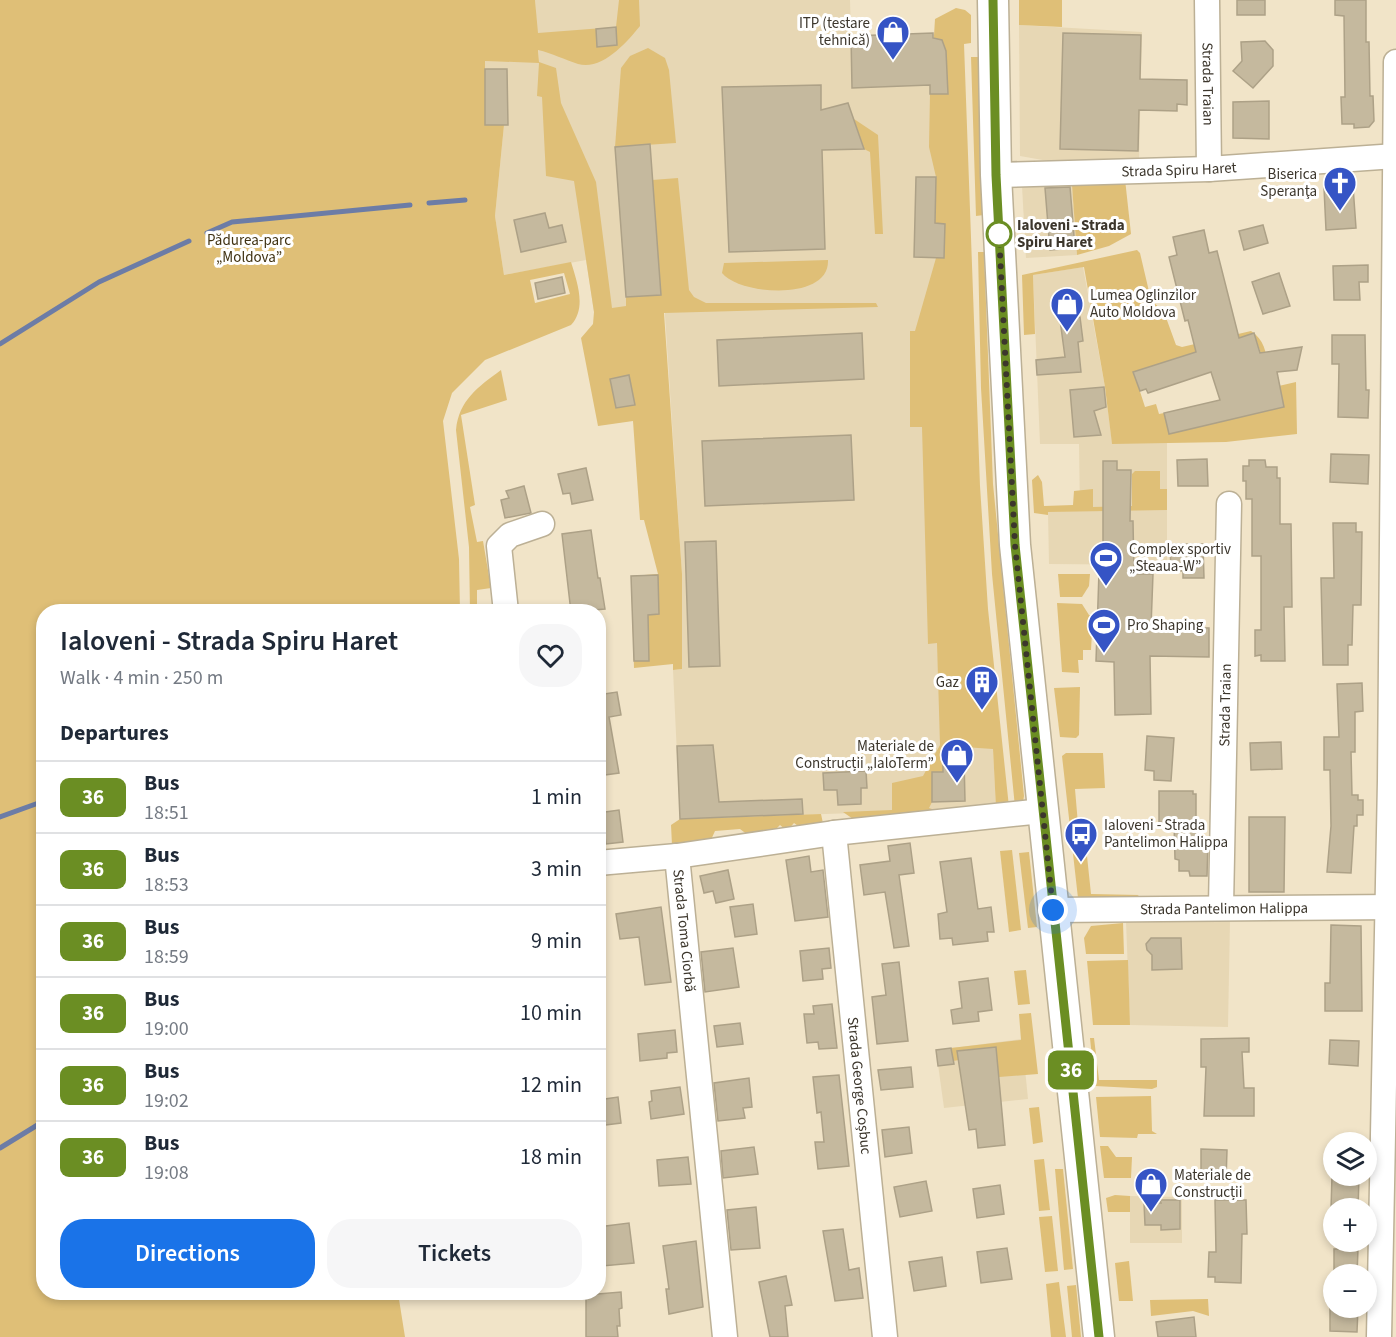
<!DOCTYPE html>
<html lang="en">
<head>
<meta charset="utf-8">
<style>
  body { margin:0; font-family:"Source Sans 3",sans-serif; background:#f6f6f7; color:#1f2937; height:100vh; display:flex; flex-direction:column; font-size:22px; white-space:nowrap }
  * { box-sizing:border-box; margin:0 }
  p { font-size:20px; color:#747a83 }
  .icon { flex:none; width:33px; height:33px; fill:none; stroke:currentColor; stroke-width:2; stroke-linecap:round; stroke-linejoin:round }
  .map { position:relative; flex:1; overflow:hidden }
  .sheet { position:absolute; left:36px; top:604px; width:570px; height:696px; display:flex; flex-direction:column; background:#fff; border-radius:24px; box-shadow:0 3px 9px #0003 }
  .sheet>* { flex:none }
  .badge { padding:0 12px; border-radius:9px; font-size:21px; line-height:39px }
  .controls { position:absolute; left:1323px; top:1132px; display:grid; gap:12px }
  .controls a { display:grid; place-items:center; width:54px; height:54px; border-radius:50%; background:#fff; box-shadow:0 3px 9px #0003; font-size:30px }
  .you { position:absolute; width:30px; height:30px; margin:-15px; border:4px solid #fff; border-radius:50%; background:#1a73e8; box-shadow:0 0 0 9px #1a73e833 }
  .map>.badge { position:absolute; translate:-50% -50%; box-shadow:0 0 0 3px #fff }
  h2 { padding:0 24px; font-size:22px; line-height:54px }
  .round { display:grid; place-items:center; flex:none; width:63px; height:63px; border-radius:24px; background:#f6f6f7 }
  .summary { display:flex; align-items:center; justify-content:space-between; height:102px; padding:0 24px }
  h1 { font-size:28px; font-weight:600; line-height:45px }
  .cta { display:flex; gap:12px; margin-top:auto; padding:12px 24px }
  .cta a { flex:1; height:69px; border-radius:24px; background:#1a73e8; color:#fff; font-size:24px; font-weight:600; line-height:69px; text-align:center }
  .cta a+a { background:#f6f6f7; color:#1f2937 }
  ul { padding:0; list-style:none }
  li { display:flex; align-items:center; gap:18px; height:72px; padding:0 24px; border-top:2px solid #e0e1e3 }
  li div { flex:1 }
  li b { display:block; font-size:22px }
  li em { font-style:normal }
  li .badge { min-width:66px; font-weight:700; text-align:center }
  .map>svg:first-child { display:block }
  .built { fill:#e7d7b4 }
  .green { fill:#dfbf77; fill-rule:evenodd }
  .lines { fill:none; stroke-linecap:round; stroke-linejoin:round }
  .stream { stroke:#6c7ca6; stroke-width:5 }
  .building { fill:#c5b99e; stroke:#ada187; stroke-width:1.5 }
  .minor-casing { stroke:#bcb095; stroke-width:27 }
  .major-casing { stroke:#bcb095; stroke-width:33 }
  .minor { stroke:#fff; stroke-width:24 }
  .major { stroke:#fff; stroke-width:30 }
  .line-casing { stroke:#fff; stroke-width:14 }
  .line { stroke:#6b8e23; stroke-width:9 }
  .walk { stroke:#3c362c; stroke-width:6; stroke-dasharray:0 10.8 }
  .stop-dot { fill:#fff; stroke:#6b8e23; stroke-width:3 }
  .labels { text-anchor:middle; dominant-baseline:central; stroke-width:6; stroke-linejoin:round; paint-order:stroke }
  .poi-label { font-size:15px; fill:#3c362c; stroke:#fff; text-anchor:start }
  .street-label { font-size:15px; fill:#3c362c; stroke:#fff }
  .stop-label { font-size:15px; font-weight:bold; fill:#3c362c; stroke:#fff; text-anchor:start }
  .park-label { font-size:15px; fill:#403212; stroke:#fff }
</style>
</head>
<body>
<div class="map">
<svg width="1396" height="1337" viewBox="0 0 1396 1337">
  <rect width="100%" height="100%" fill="#f1e4c8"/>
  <g class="built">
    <polygon points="535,0 850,0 851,36 933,33 946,51 963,747 993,748 996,808 680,819 673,670 682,669 682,575 664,300 594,312 586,260 504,275 495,216 504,125 485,125 485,61 539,62"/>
    <polygon points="1019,25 1142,32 1139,162 1071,165 1020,156"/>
    <polygon points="1072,183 1077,255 1026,258 1022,186"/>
    <polygon points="1083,267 1105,387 1112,443 1167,443 1167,565 1049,564 1048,512 1080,510 1079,444 1040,444 1033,275"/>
    <polygon points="1126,921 1230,921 1228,1027 1130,1025"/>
    <polygon points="1022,1039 1028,1099 944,1108 936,1050"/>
    <polygon points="1130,1196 1182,1197 1182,1243 1130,1243"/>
  </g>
  <g class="green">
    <path d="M0 0H535L538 33 616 27 619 0H639L640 26C627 42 602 71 578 64 565 60 552 53 538 50L539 62 556 68 561 103 596 182 612 308 626 306V297L661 294 652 180 678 178 689 290 694 297 706 303H876L878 307 664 313 682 574V669L673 670V664L634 668 631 576 658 574 644 520H640L633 421 598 426 581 338 593 324 594 312 574 181 546 176 542 97 537 96 539 63 485 61V124L504 125 495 216 504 275 571 262C577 282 587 308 571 325L485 360 452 393 443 421 459 559 460 612H44V1293H398L405 1337H0ZM564 273 570 294 535 303 530 280Z"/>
    <polygon points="1019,0 1062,0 1062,27 1019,25"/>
    <polygon points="956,8 965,10 971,15 971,43 964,44 980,486 988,609 1009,807 996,808 993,749 963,747 964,758 943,758 943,772 932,772 932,802 929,808 932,809 932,814 856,821 843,812 892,810 892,783 923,776 940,745 937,643 928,644 922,427 910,427 910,331 915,331 936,258 944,257 944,224 935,223 936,177 929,147 930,94 948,93 946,52 933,52 935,19"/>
    <polygon points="648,48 665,58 669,70 676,143 615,147 621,68 630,56"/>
    <polygon points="971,57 978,57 984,215 976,216"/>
    <polygon points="854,119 878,135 883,234 875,234 870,152 864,149"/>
    <polygon points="1125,179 1131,234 1109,246 1077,255 1072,185"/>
    <path d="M1137 250 1140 253 1151 300 1164 312 1176 345 1182 347 1251 331C1265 340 1268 356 1267 372L1257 342 1134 373 1145 407 1156 404 1159 414 1164 413 1169 434 1252 392 1296 382 1297 434 1226 442 1112 444 1105 387 1084 267 1033 275 1035 334 1024 335 1022 275Z"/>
    <polygon points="978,252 984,252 993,484 1024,796 1023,802 1015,807 992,574 981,388"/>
    <path d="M828 260C830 302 739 295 722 273L724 263Z"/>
    <path d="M501 370 507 400 461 415 475 505 470 507 477 542 483 541 491 588 477 590V612H470L469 547 456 430C459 400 478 387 501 370Z"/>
    <polygon points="1135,471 1160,471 1160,489 1167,489 1167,510 1048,512 1048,515 1034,513 1032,480 1038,475 1042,482 1044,506 1073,505 1074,491 1093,489 1093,507 1132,506 1132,474"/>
    <polygon points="1058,574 1090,574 1089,586 1082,597 1060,597"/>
    <polygon points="1057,603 1082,604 1089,615 1093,615 1091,650 1083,650 1083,660 1078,660 1079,673 1062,672"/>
    <polygon points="1080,687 1079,735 1076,738 1060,737 1054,688"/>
    <path d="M1066 753H1103L1105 788 1075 789 1079 836 1085 837 1091 894 1139 895C1123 907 1096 901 1078 898L1062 756Z"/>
    <polygon points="821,814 824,828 805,831 794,823 787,831 780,825 771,834 748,835 740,829 715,831 710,842 672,845 671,825 680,819"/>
    <polygon points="1012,850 1021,930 1009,932 1000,851"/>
    <polygon points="1029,852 1037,927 1028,928 1019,853"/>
    <polygon points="1123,923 1124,954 1086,954 1084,938 1091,926"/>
    <polygon points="1128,960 1130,1025 1093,1025 1087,961"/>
    <polygon points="1026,970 1030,1004 1018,1005 1014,971"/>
    <polygon points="1031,1013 1038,1074 999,1077 995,1047 964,1050 965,1059 953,1061 951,1048 1021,1040 1019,1014"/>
    <polygon points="1090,1038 1094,1038 1099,1080 1157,1080 1157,1087 1152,1089 1095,1086"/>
    <polygon points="1151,1096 1152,1131 1157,1134 1138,1134 1137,1138 1100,1137 1096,1097"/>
    <polygon points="1039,1107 1043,1142 1033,1144 1029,1108"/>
    <polygon points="1100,1146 1108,1146 1116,1157 1132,1157 1131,1178 1104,1178"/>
    <polygon points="1044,1159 1050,1210 1039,1211 1034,1160"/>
    <polygon points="1063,1169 1073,1269 1064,1270 1055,1169"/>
    <polygon points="1115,1195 1130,1196 1130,1212 1108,1212 1106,1198"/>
    <polygon points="1052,1216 1058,1271 1045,1272 1039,1217"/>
    <polygon points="1129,1261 1133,1301 1119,1301 1115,1263"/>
    <polygon points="1059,1282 1066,1337 1051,1337 1046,1284"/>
    <polygon points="1076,1285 1081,1337 1072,1337 1067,1286"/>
    <polygon points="1208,1299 1209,1316 1193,1311 1151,1316 1150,1300"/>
  </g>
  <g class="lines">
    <g class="stream">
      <polyline points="429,203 465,200"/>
      <polyline points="207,233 232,222 410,205"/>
      <polyline points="0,344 99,282 189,241"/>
      <polyline points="0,817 44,801"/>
      <polyline points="0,1148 44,1121"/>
    </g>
  </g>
  <g class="building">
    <rect x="1237" y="0" width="28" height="15"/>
    <polygon points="1335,0 1366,0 1366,42 1369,42 1370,96 1373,96 1374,121 1369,127 1354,128 1354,124 1342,124 1341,97 1345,97 1344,16 1335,15"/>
    <polygon points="616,27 617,45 597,47 596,29"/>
    <polygon points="933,33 933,38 942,40 946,51 948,94 930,94 930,85 852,88 851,36"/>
    <polygon points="1063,33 1141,35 1140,79 1187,80 1187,105 1177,104 1177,111 1139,110 1138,151 1060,149"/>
    <polygon points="1265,41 1273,50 1273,66 1253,88 1233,71 1242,61 1241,42"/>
    <polygon points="485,69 507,69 508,125 485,125"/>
    <polygon points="821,85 821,110 848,103 864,149 822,150 825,249 729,252 722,87"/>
    <polygon points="1269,101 1269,139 1233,138 1233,102"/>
    <polygon points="650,144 661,295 626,297 615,147"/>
    <polygon points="916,177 936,177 935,223 945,224 944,258 914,257"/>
    <polygon points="1353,186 1356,228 1326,230 1324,188"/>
    <polygon points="1070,187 1075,248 1050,250 1045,188"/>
    <polygon points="545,213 549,228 562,225 566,242 521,252 514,220"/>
    <polygon points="1263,225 1268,243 1244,250 1239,231"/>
    <polygon points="1204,230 1209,253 1217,251 1239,338 1254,333 1260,353 1302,347 1297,370 1277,372 1284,407 1169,434 1164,413 1220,400 1211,372 1148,393 1146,389 1140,391 1133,372 1196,352 1188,320 1185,321 1169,257 1177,255 1173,237"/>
    <polygon points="1368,265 1368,282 1359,282 1360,300 1334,300 1333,266"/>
    <polygon points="1279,273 1290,306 1263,314 1252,282"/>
    <polygon points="562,277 565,293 538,299 535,283"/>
    <polygon points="1080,317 1083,341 1078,342 1081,372 1037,375 1036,360 1065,357 1060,320"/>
    <polygon points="862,333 864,379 719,386 717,340"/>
    <polygon points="1332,335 1365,335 1366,390 1369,390 1368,418 1338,417 1339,364 1332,364"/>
    <polygon points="629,375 635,405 616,408 610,379"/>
    <polygon points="1104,387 1106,407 1094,411 1101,435 1074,437 1070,390"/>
    <polygon points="851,435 854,500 705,506 702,441"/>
    <polygon points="1331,454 1369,455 1368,484 1330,482"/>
    <polygon points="1207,459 1208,486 1178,486 1177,460"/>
    <polygon points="1249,460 1265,460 1266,467 1277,467 1277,478 1280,478 1280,524 1291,524 1292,607 1284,607 1285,661 1261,661 1261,655 1255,656 1255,630 1261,630 1261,556 1252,556 1252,499 1246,499 1246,481 1243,481 1243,466 1249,466"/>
    <polygon points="1103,461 1117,461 1117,470 1131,470 1130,521 1133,521 1134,574 1153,574 1151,627 1209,628 1209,657 1150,656 1151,714 1115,715 1114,662 1096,661 1099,572 1103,573"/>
    <polygon points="586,468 593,500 572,504 570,493 563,494 558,474"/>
    <polygon points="524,486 531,513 505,518 501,500 509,498 506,491"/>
    <polygon points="1333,523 1356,523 1356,532 1362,532 1361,605 1353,605 1352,645 1348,645 1348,665 1323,665 1321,578 1334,578"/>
    <polygon points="591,530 598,578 600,578 605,609 571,612 562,534"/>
    <polygon points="716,541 720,666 689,667 685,542"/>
    <polygon points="1170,544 1203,544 1204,578 1183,578 1183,571 1171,571"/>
    <polygon points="658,575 659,614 648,615 649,661 634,661 631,576"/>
    <polygon points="1362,683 1363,711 1355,712 1355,752 1351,752 1352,795 1358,795 1358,800 1363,800 1363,815 1357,815 1357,826 1354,826 1351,873 1327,872 1331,826 1330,770 1324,770 1324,737 1339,737 1337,684"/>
    <polygon points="617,692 621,715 609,717 619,773 598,776 598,695"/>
    <polygon points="1147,736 1174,738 1171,781 1154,780 1154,771 1145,770"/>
    <polygon points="1281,742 1282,769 1251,770 1250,743"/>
    <polygon points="713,745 719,802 802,799 803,814 680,819 677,746"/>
    <polygon points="943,758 964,758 965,801 932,802 932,772 943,772"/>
    <polygon points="866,771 867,788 861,788 861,804 838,805 837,790 824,790 823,773"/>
    <polygon points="1159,791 1193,791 1193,794 1196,794 1196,841 1208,841 1207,876 1190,876 1189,871 1179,871 1179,860 1175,859 1174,823 1159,822"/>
    <polygon points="619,810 623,842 606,844 605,836 598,837 598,813"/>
    <polygon points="1249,817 1285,817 1284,892 1249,892"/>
    <polygon points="910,843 914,873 899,875 909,946 894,948 885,892 864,895 860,865 890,861 888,846"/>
    <polygon points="809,856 811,872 823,870 828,917 795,921 786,860"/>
    <polygon points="971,858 978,909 991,907 994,932 987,932 988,941 953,945 952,938 940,939 938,914 947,912 940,862"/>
    <polygon points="728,870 734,899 716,903 713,891 704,893 700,876"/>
    <polygon points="753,904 757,934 735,937 730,907"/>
    <polygon points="661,907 671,982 645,985 639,937 620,939 616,914"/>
    <polygon points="1331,925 1361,926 1362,1011 1325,1011 1325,983 1330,983"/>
    <polygon points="1151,938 1181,938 1182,969 1152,970 1152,955 1147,950 1146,944"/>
    <polygon points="733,948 739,987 705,992 701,952"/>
    <polygon points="829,948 831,968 822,969 823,979 803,981 800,951"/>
    <polygon points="899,962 908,1041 877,1044 872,997 886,995 882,964"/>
    <polygon points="988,978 992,1010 978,1012 979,1021 953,1024 951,1010 962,1008 959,982"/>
    <polygon points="832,1004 837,1048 819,1049 818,1042 807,1043 804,1014 814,1014 813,1006"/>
    <polygon points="740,1023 743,1044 717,1047 714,1026"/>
    <polygon points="675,1030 677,1052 667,1053 667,1058 640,1061 638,1034"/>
    <polygon points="1249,1038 1249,1052 1242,1052 1244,1088 1254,1088 1254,1116 1204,1116 1206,1067 1201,1067 1201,1039"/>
    <polygon points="1330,1040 1359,1041 1358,1066 1329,1064"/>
    <polygon points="996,1047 1005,1145 978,1148 976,1129 969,1130 957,1051"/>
    <polygon points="951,1048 954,1064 938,1066 936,1050"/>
    <polygon points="911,1067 913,1087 881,1090 878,1070"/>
    <polygon points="839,1075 849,1166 818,1169 815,1142 824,1142 821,1112 817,1113 813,1077"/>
    <polygon points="749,1078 752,1107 743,1108 745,1118 718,1121 714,1083"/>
    <polygon points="680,1087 684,1114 651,1119 649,1102 652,1101 651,1091"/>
    <polygon points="618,1097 621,1123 598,1126 598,1100"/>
    <polygon points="909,1127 912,1153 885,1157 882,1130"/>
    <polygon points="754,1147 758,1174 723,1178 721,1151"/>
    <polygon points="1201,1149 1227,1150 1226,1181 1201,1181"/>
    <polygon points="688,1157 691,1184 659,1186 657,1160"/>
    <polygon points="1332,1176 1359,1176 1358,1209 1331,1209"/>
    <polygon points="926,1181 932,1211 900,1217 894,1187"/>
    <polygon points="1000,1185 1004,1214 977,1218 973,1189"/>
    <polygon points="1160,1200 1180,1200 1180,1229 1161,1230 1161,1225 1145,1225 1144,1203 1161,1203"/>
    <polygon points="1215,1200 1246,1200 1247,1234 1242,1234 1241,1283 1215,1282 1215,1277 1208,1277 1209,1252 1216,1252"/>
    <polygon points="756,1207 760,1248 731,1250 727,1210"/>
    <polygon points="629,1223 634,1263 602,1266 598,1227"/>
    <polygon points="843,1229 849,1270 859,1268 863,1298 835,1301 823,1231"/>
    <polygon points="696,1241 703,1307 669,1314 666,1289 669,1289 663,1246"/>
    <polygon points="1007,1248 1012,1279 981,1283 977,1252"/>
    <polygon points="1334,1249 1358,1249 1357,1275 1334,1275"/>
    <polygon points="942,1257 946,1286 914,1291 909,1262"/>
    <polygon points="786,1276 792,1305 785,1306 788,1337 770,1337 759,1282"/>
    <polygon points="621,1292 622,1308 619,1309 620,1326 617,1326 618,1337 586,1337 586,1295"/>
    <polygon points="1330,1308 1358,1308 1357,1332 1330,1331"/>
    <polygon points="1194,1317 1196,1337 1158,1337 1156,1322"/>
  </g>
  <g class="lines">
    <g class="minor-casing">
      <g id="minor">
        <path id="s1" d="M1207 0 1209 169"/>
        <path id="s2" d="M996 175 1209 169 1396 156"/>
        <polyline points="506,612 499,546 510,535 542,524"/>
        <path id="s3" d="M834 833 885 1337"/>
        <path id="s4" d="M677 856 725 1337"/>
        <polyline points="598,863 677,856 834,833 1042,811"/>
        <path id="s5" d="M1221 906 1229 504"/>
        <path id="s6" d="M1053 910 1396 907"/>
        <polyline points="1379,1337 1390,781 1396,62"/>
      </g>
    </g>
    <g class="major-casing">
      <polyline id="major" points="993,0 996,175 1015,545 1099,1337"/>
    </g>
    <use href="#minor" class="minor"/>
    <use href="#major" class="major"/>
  </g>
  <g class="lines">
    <g class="line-casing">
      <polyline id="line" points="993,0 996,175 1015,545 1099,1337"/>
    </g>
    <use href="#line" class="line"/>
    <polyline class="walk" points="999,234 1015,545 1053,910"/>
  </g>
  <defs>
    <g id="shop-pin" transform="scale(1.725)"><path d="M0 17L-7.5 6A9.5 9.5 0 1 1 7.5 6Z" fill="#3554c5" stroke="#fff"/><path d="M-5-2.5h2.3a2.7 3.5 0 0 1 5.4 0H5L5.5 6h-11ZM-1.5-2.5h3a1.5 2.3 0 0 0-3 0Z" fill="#fff"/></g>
    <g id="church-pin" transform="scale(1.725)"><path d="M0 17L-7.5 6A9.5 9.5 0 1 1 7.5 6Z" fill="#3554c5" stroke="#fff"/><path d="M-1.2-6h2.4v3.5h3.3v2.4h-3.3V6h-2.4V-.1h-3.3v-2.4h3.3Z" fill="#fff"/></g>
    <g id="stadium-pin" transform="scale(1.725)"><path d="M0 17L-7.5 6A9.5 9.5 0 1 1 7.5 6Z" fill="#3554c5" stroke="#fff"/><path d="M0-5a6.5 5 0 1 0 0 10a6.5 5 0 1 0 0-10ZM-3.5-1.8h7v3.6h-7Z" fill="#fff"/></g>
    <g id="building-pin" transform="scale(1.725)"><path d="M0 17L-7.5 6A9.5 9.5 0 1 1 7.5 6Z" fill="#3554c5" stroke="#fff"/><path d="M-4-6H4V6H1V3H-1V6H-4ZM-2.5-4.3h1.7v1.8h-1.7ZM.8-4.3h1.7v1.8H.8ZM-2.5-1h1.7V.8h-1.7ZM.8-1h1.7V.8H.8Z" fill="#fff"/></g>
    <g id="bus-pin" transform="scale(1.725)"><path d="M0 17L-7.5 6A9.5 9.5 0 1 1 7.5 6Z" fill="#3554c5" stroke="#fff"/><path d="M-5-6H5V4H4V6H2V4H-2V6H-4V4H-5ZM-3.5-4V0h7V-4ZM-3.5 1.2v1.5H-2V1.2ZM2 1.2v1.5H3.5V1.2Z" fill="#fff"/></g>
  </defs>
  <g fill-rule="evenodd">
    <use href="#shop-pin" x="893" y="32"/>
    <use href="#church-pin" x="1340" y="183"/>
    <use href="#shop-pin" x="1067" y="304"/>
    <use href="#stadium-pin" x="1106" y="558"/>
    <use href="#stadium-pin" x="1104" y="625"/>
    <use href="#building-pin" x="982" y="682"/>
    <use href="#shop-pin" x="957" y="755"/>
    <use href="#bus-pin" x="1081" y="834"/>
    <use href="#shop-pin" x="1151" y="1184"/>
  </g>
  <circle class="stop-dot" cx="999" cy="234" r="12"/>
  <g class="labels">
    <g class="poi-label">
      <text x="870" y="23" text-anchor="end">ITP (testare<tspan x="870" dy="17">tehnică)</tspan></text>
      <text x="1317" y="174" text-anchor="end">Biserica<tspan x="1317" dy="17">Speranţa</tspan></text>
      <text x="1090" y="295">Lumea Oglinzilor<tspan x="1090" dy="17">Auto Moldova</tspan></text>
      <text x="1129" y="549">Complex sportiv<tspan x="1129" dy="17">„Steaua-W”</tspan></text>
      <text x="1127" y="625">Pro Shaping</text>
      <text x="959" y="682" text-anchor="end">Gaz</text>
      <text x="934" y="746" text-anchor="end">Materiale de<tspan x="934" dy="17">Construcții „IaloTerm”</tspan></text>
      <text x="1104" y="825">Ialoveni - Strada<tspan x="1104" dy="17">Pantelimon Halippa</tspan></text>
      <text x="1174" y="1175">Materiale de<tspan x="1174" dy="17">Construcții</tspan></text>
    </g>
    <g class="street-label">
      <text stroke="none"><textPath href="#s1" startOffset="84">Strada Traian</textPath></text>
      <text stroke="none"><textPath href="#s2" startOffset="183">Strada Spiru Haret</textPath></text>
      <text stroke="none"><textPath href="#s5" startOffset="201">Strada Traian</textPath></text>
      <text stroke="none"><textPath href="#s6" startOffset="171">Strada Pantelimon Halippa</textPath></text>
      <text stroke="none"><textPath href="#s4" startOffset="75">Strada Toma Ciorbă</textPath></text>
      <text stroke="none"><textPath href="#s3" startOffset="254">Strada George Coșbuc</textPath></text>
    </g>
    <g class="stop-label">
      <text x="1017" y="225">Ialoveni - Strada<tspan x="1017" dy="17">Spiru Haret</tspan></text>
    </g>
    <g class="park-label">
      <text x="249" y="240">Pădurea-parc<tspan x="249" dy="17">„Moldova”</tspan></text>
    </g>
  </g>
</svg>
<div class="controls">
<a><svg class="icon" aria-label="layers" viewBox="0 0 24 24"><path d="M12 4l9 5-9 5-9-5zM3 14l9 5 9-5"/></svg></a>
<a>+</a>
<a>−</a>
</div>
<div class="you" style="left:1053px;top:910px"></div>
<b class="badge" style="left:1071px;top:1070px;background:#6b8e23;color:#fff">36</b>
<section class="sheet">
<div class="summary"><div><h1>Ialoveni - Strada Spiru Haret</h1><p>Walk · 4 min · 250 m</p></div><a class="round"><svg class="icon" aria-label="heart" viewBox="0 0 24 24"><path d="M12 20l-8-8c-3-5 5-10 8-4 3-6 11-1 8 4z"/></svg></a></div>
<h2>Departures</h2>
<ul>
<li><span class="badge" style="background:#6b8e23;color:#fff">36</span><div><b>Bus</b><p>18:51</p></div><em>1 min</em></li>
<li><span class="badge" style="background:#6b8e23;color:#fff">36</span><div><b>Bus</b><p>18:53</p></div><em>3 min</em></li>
<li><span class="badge" style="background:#6b8e23;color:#fff">36</span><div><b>Bus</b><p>18:59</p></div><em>9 min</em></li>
<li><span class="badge" style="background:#6b8e23;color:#fff">36</span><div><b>Bus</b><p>19:00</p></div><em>10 min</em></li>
<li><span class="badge" style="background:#6b8e23;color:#fff">36</span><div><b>Bus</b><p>19:02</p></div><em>12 min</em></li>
<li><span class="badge" style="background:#6b8e23;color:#fff">36</span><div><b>Bus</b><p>19:08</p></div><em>18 min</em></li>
</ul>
<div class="cta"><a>Directions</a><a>Tickets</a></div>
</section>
</div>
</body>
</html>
